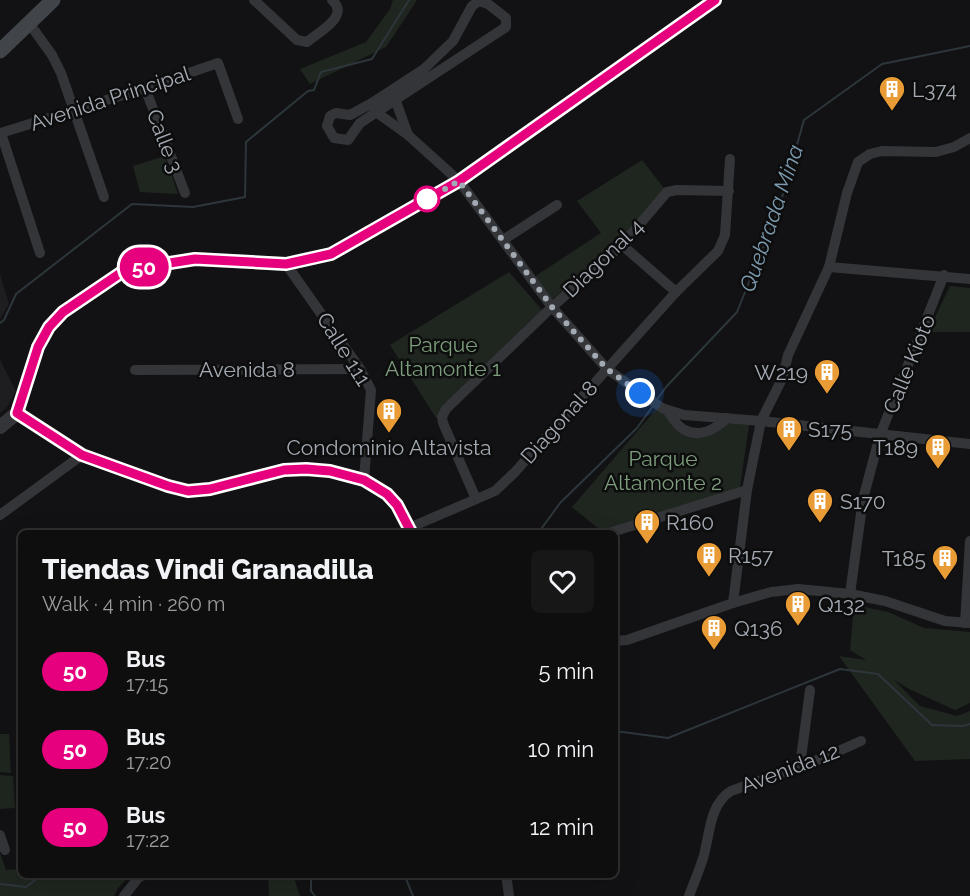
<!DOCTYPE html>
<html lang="en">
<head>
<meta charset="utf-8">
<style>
  body { margin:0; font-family:Raleway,sans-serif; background:#171718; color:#f1f3f6; height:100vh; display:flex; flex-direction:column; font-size:22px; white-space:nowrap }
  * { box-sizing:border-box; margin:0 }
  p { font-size:20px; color:#9b9c9e }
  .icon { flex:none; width:33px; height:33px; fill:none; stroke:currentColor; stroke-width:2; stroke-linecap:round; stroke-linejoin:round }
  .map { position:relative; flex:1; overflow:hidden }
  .sheet { position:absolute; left:18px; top:530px; width:600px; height:348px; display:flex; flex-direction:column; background:#0e0e0f; border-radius:9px; box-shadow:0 6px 24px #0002,0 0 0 2px #2e2e2f }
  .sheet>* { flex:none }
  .badge { padding:0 12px; border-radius:20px; font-size:21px; line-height:39px }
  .you { position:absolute; width:30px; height:30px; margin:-15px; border:4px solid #fff; border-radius:50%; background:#1a73e8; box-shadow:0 0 0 9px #1a73e833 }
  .map>.badge { position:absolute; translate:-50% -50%; box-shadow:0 0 0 3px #fff }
  .round { display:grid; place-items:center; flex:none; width:63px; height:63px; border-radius:9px; background:#171718 }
  .overview { display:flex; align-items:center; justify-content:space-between; height:102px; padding:0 24px }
  h1 { font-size:28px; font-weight:800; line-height:45px }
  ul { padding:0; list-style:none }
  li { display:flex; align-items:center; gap:18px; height:78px; padding:0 24px }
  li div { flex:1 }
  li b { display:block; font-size:22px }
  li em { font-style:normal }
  li .badge { min-width:66px; font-weight:700; text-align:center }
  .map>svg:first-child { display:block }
  .built { fill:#1e1e20 }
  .green { fill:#1f261f }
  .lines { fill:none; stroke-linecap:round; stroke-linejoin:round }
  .stream { stroke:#2c363b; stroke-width:2 }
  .minor { stroke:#333538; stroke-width:10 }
  .tertiary { stroke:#333538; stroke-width:14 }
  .secondary { stroke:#414448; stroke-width:15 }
  .line-casing { stroke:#fff; stroke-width:14 }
  .line { stroke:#e6007e; stroke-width:9 }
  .walk { stroke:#a4aab3; stroke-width:6; stroke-dasharray:0 10.8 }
  .stop-dot { fill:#fff; stroke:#e6007e; stroke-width:3 }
  .labels { text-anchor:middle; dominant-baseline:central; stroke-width:5; stroke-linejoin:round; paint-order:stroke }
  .poi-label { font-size:21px; fill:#a4aab3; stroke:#0d0d0e; text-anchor:start }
  .street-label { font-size:21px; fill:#a4aab3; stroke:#0d0d0e }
  .park-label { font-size:21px; fill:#7d9e7c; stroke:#0d0d0e }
  .water-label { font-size:22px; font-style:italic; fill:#7c9bae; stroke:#0d0d0e }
</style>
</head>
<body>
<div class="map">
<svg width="970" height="896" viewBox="0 0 970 896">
  <rect width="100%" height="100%" fill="#121214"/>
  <g class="built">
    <polygon points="0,274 9,304 0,319"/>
    <polygon points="0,360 16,391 7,407 0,413"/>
  </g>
  <g class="green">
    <polygon points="393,0 417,0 386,47 310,84 300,69 366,42 390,9"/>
    <polygon points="165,156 178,194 140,192 133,166"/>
    <polygon points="642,160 667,192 623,240 550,301 534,277 601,233 577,201"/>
    <polygon points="509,272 543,311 436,418 390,345"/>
    <polygon points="950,286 970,288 970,332 928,332"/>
    <polygon points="659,406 695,433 723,423 749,425 739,494 632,526 599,529 572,507"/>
    <polygon points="854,605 888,612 924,628 970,632 970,703 955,710 911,690 894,680 920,706 957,716 970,711 970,759 915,761 839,656 866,660 850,650"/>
    <polygon points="0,734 9,734 11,773 0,772"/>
    <polygon points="0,775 13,776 15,808 0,809"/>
    <polygon points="0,853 6,870 21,869 21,874 130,875 118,888 114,896 0,896"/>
    <polygon points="268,875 293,875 300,896 269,896"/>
  </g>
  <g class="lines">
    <g class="stream">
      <polyline points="0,323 4,320 16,294 132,204 193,207 245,197 246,142 308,91 314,90 321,72 372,59 409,0"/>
      <polyline points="656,401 666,387 737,312 779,208 804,120 882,64 970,46"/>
      <polyline points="539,532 560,503 637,428 653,406"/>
      <polyline points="615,731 668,738 840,669 878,674 932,725 963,726 970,724"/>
      <polyline points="311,874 311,891 315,896"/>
      <polyline points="404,874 413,896"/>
      <polyline points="0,884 26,887 43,874"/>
    </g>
    <g class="minor">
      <path d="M254 0 297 40 307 42C320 31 350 16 332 0"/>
      <polygon points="479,1 488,4 506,18 506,27 360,123 348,140 334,138 327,126 330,116 336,113 350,115 372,103 424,69 453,41 472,6"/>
      <polyline points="29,23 52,55 61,73 104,197"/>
      <polyline points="145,88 185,193"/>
      <polyline points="394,96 408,135"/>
      <polyline points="372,103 376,112 408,135 459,181 552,307 607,369 662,408 684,415 761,421 970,444"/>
      <polyline points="503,240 557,205"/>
      <polyline points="622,245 676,292"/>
      <polyline points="40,253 1,133 145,88 218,63 238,119"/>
      <polyline points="286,264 360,369 371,390 364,479"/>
      <polyline points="829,267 970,279"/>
      <polyline points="135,370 360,369"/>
      <path d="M667 410C672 416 676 425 683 429 699 439 716 429 727 418"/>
      <polyline points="17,413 82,455 168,486 187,491 210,489 284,470 306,469 330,471 364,479 387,494 397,505 411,532"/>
      <polyline points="476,499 443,423 442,417 446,409 552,307 622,245 667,192 677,190 729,191"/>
      <polyline points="0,515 82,455"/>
      <polyline points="409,528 495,491 515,472 676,292 718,251 725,235 730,159"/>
      <polyline points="612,532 747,490"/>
      <polyline points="850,594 863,499 880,435 944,275"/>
      <polyline points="733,603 747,490 761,421 783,377 788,355 829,267 847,193 858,162 870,154 882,151 936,152 954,147 970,138"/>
      <polyline points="965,623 970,541"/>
      <polyline points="615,641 627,640 733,603 771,592 798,589 850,594 885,601 945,621 970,623"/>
      <polyline points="800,766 810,690"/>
      <polyline points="0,835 5,850"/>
      <polyline points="506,874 509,896"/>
      <polyline points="124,896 139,877 147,874"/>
      <path d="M689 896C694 882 700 869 704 855 710 832 710 804 731 791L823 758 861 741"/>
    </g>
    <polyline class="tertiary" points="0,427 17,413 38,347 49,327 63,312 125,270 195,259 286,264 331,254 459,181 715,0"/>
    <polyline class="secondary" points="0,51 53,0"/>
  </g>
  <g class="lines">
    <g class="line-casing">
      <polyline id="line" points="411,532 397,505 387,494 364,480 330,471 306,469 284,470 210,489 188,491 168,486 82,455 17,413 38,347 49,327 63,312 125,270 195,259 286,264 331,254 459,181 715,0"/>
    </g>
    <use href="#line" class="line"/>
    <polyline class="walk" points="427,199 422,202 459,181 552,307 607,369 640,393"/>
  </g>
  <defs>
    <g id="building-pin" transform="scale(1.35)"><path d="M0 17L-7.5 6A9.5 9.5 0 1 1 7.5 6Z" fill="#e99b35" stroke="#0d0d0e"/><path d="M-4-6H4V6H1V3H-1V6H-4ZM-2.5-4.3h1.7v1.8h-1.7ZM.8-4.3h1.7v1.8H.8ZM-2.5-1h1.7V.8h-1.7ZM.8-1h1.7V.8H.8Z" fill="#fff"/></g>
  </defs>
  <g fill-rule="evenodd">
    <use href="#building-pin" x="892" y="89"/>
    <use href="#building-pin" x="827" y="372"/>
    <use href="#building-pin" x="389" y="411"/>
    <use href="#building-pin" x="789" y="429"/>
    <use href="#building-pin" x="938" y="447"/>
    <use href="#building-pin" x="820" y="501"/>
    <use href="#building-pin" x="647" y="522"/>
    <use href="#building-pin" x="709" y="555"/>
    <use href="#building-pin" x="945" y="558"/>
    <use href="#building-pin" x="798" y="604"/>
    <use href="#building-pin" x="714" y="628"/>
  </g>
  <circle class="stop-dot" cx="427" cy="199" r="12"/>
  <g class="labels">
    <g class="poi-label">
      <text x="912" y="89">L374</text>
      <text x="808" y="372" text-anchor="end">W219</text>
      <text x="808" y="429">S175</text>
      <text x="389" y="447" text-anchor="middle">Condominio Altavista</text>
      <text x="918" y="447" text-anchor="end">T189</text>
      <text x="840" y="501">S170</text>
      <text x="666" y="522">R160</text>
      <text x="728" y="555">R157</text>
      <text x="926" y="558" text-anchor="end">T185</text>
      <text x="818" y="604">Q132</text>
      <text x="734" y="628">Q136</text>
    </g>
    <g class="street-label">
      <text transform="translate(110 98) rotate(-18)">Avenida Principal</text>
      <text transform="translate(165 141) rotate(69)">Calle 3</text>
      <text transform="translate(603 258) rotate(-44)">Diagonal 4</text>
      <text transform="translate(344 349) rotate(58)">Calle 111</text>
      <text transform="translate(909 364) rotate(-68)">Calle Kioto</text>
      <text x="247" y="369">Avenida 8</text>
      <text transform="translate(559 422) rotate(-48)">Diagonal 8</text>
      <text transform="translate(790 768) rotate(-21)">Avenida 12</text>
    </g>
    <g class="park-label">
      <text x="443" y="344">Parque<tspan x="443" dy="24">Altamonte 1</tspan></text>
      <text x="663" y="458">Parque<tspan x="663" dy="24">Altamonte 2</tspan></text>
    </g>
    <g class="water-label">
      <text transform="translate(771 218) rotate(-71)">Quebrada Mina</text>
    </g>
  </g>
</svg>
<div class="you" style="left:640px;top:393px"></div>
<b class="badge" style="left:144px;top:267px;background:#e6007e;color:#fff">50</b>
<section class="sheet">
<div class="overview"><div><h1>Tiendas Vindi Granadilla</h1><p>Walk · 4 min · 260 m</p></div><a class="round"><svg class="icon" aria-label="heart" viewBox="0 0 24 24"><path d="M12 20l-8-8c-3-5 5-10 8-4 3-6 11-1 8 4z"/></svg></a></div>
<ul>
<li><span class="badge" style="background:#e6007e;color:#fff">50</span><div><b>Bus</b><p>17:15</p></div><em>5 min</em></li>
<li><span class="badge" style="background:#e6007e;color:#fff">50</span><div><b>Bus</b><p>17:20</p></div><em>10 min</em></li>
<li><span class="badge" style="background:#e6007e;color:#fff">50</span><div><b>Bus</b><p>17:22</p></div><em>12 min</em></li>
</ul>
</section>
</div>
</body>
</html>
